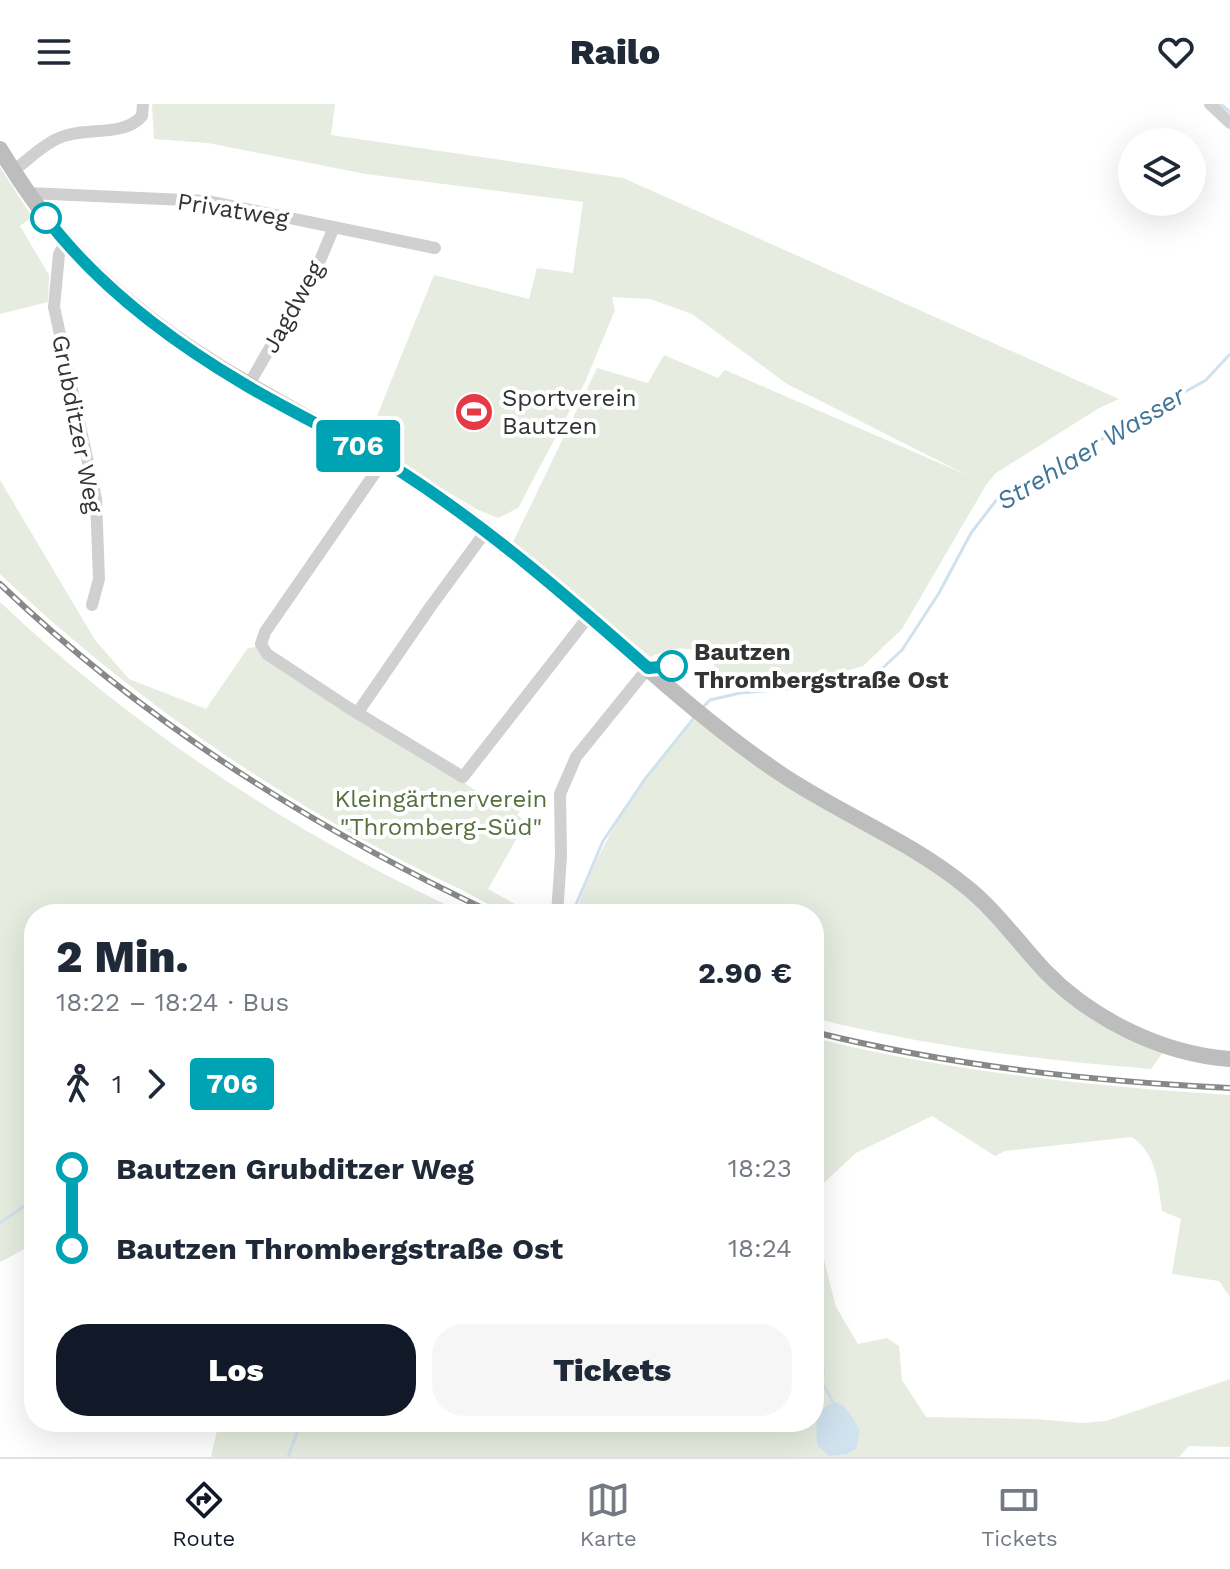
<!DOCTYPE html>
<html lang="de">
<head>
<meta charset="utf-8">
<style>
  body { margin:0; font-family:"Work Sans",sans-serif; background:#f6f6f7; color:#1f2937; height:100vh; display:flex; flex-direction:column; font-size:30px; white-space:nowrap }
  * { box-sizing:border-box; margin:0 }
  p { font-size:26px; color:#747a83 }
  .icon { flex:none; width:44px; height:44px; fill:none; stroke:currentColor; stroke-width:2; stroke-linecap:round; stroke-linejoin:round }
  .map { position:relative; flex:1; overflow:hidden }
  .panel { position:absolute; left:24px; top:800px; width:800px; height:528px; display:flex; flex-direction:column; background:#fff; border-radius:32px; box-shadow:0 8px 32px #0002 }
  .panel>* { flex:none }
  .badge { padding:0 16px; border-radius:6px; font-size:28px; line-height:52px }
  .tools { position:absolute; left:1118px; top:24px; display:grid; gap:16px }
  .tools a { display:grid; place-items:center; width:88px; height:88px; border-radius:50%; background:#fff; box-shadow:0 8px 32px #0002; font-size:40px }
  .map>.badge { position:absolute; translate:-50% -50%; box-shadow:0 0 0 4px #fff }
  .legs { display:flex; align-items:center; gap:12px; height:88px; padding:0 32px; font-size:26px }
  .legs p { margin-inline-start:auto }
  .head { display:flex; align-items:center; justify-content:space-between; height:136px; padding:0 32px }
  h1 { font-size:44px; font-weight:800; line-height:60px }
  .cta { display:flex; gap:16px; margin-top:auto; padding:16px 32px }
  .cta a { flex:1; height:92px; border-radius:32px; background:#111827; color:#fff; font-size:32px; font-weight:800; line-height:92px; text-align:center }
  .cta a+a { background:#f6f6f7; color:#1f2937 }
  ul { padding:0 32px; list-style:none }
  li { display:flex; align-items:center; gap:28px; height:80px; font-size:30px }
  li i { display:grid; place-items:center; width:12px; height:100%; margin:0 10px; background:currentColor }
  li i::after { content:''; width:20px; height:20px; margin:-10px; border:6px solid; border-radius:50%; background:#fff }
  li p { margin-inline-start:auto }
  li:first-child i { background:linear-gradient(#0000 50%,currentColor 0) }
  li:last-child i { background:linear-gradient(currentColor 50%,#0000 0) }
  header { display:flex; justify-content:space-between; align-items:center; height:104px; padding:0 32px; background:#fff; font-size:36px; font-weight:800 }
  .menu { display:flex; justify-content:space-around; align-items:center; height:112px; border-top:2px solid #e0e1e3; background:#fff; font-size:22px; color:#747a83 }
  .menu a { display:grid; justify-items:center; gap:4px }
  .menu .current { color:#111827 }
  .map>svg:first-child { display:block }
  .green { fill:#e6ecdf }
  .water { fill:#cfe2ee }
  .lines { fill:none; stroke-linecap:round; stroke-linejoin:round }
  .stream { stroke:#cfe2ee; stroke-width:3 }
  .street { stroke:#d0d0d0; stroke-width:12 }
  .secondary { stroke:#bdbdbd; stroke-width:16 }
  .rail-casing { stroke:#888; stroke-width:6 }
  .rail { stroke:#fff; stroke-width:3; stroke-dasharray:9; stroke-linecap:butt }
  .line-1-casing { stroke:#fff; stroke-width:18 }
  .line-1 { stroke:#00a3b4; stroke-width:12 }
  .stop-1-dot { fill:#fff; stroke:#00a3b4; stroke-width:4 }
  .labels { text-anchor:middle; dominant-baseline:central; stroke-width:8; stroke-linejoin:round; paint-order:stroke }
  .street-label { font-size:24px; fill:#333; stroke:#fff }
  .poi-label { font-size:24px; fill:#333; stroke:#fff; text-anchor:start }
  .stop-label { font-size:24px; font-weight:bold; fill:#333; stroke:#fff; text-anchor:start }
  .park-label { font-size:24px; fill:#56703f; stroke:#fff }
  .water-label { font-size:26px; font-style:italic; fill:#3f7597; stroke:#fff }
</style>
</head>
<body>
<header><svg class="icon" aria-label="menu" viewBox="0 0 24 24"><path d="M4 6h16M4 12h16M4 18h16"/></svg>Railo<svg class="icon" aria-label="heart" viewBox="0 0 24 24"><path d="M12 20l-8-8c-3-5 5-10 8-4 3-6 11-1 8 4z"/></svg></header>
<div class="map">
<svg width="1230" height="1353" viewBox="0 0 1230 1353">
  <rect width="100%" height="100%" fill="#fff"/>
  <g class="green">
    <path d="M152 0H335L331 31 623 74 1119 295 1099 304 996 369 986 381 902 525 863 562 833 571 747 578 719 576 712 555C686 540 678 543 650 553L513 438 597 264 648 279 664 251 718 274 725 266 967 371 787 280 692 210 650 195 612 193 615 206 585 278 518 404 498 414 478 406 366 339 434 171 529 195 537 164 573 169 583 98 366 70 208 39 154 35Z"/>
    <polygon points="0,63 32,113 20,122 49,171 48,198 0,210"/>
    <path d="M0 376 95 536 129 575 206 605 247 545 258 542 490 696 523 703 517 711 526 718 488 785 529 808C510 816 480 795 462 786 298 710 131 595 0 470Z"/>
    <path d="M0 498C135 626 298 733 466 810H34V1140L0 1158Z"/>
    <path d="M695 616 770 672 959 780 1024 854 1164 947 1151 965C1037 956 925 942 814 914V810H576C597 739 644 670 695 616Z"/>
    <path d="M814 934C951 968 1089 982 1230 991V1193L1219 1177 1172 1170 1181 1115 1162 1107C1158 1078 1157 1051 1132 1033L1005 1047 995 1052 932 1012 856 1049 814 1088V1046L822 1035 824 1007 814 994Z"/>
    <polygon points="814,1129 820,1140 836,1203 858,1240 887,1234 899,1242 902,1276 926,1313 1036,1315 1082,1319 1106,1317 1230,1275 1230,1343 1189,1342 1179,1353 211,1353 219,1318 814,1318 814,1295 818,1291 819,1238 814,1228"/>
  </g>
  <g class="water">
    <path d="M814 1228C825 1247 831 1277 814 1295Z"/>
    <path d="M833 1298C848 1300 853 1315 860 1327L856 1345 847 1350 829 1352 817 1341C817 1318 812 1310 833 1298Z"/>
  </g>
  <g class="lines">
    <g class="stream">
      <polyline points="1221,0 1230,8"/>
      <polyline points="701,605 710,596 740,589 848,580 873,573 902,546 939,489 971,429 998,394 1206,276 1230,250"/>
      <polyline points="572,810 603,737 645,675 694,614"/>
      <polyline points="0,1119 34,1095"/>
      <polyline points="823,1280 833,1298"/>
      <polyline points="288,1353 301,1318"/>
    </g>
    <g class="street">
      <polyline points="1210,0 1230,19"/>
      <path d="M13 67C28 56 42 41 59 34 85 22 123 34 142 12L143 0"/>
      <polyline points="28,89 207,97 435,144"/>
      <polyline points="65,139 59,150 54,203 96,395 99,475 92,501"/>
      <polyline points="248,282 319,159 334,123"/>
      <polyline points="384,356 265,528 261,540 267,550 349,604 463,673 589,512"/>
      <polyline points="358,608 431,502 486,427"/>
      <polyline points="557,810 561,752 560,690 576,653 648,564"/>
    </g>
    <path class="secondary" d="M0 45C37 107 74 152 130 199 226 280 337 322 440 393 560 475 657 586 778 668 838 709 907 735 964 781 995 805 1017 837 1044 866 1091 915 1162 950 1230 955"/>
    <g class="rail-casing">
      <g id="rail">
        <path d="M0 480C143 617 316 726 495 810"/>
        <path d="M814 928C951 962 1089 977 1230 984"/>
      </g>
    </g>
    <use href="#rail" class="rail"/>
  </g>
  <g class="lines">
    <g class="line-1-casing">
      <path id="line-1" d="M46 114C98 182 171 237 244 280 296 311 352 336 403 369 491 426 570 495 648 564L672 562"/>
    </g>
    <use href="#line-1" class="line-1"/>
  </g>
  <defs>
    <g id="stadium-disc" transform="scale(2)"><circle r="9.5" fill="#e63946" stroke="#fff"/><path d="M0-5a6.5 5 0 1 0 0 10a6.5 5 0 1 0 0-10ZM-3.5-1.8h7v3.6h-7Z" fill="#fff"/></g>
  </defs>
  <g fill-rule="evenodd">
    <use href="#stadium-disc" x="474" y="308"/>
  </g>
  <g class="stop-1-dot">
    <circle cx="46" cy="114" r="14"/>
    <circle cx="672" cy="562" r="14"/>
  </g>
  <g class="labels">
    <g class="street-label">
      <text transform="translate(233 106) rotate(9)">Privatweg</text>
      <text transform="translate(293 203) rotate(-61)">Jagdweg</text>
      <text transform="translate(77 320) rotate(79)">Grubditzer Weg</text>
    </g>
    <g class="poi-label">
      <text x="502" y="294">Sportverein<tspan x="502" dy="28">Bautzen</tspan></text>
    </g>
    <g class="stop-label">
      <text x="694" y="548">Bautzen<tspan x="694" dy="28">Thrombergstraße Ost</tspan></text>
    </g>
    <g class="park-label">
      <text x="441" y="695">Kleingärtnerverein<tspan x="441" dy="28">"Thromberg-Süd"</tspan></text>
    </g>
    <g class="water-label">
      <text transform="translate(1091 344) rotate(-31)">Strehlaer Wasser</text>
    </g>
  </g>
</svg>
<div class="tools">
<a><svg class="icon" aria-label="layers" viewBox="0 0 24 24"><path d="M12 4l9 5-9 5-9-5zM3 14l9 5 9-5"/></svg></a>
</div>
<b class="badge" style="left:358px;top:342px;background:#00a3b4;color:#fff">706</b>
<section class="panel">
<div class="head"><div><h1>2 Min.</h1><p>18:22 – 18:24 · Bus</p></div><b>2.90 €</b></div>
<div class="legs"><svg class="icon" aria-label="walk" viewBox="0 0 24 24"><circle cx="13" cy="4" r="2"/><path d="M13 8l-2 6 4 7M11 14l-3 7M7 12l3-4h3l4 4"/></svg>1<svg class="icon" aria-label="forward" viewBox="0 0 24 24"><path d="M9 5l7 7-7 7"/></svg><b class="badge" style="background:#00a3b4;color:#fff">706</b></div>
<ul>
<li><i style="color:#00a3b4"></i><b>Bautzen Grubditzer Weg</b><p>18:23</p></li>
<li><i style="color:#00a3b4"></i><b>Bautzen Thrombergstraße Ost</b><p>18:24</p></li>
</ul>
<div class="cta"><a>Los</a><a>Tickets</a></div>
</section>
</div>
<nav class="menu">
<a class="current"><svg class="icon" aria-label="directions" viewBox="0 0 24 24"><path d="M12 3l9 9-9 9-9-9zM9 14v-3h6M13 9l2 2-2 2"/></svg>Route</a>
<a><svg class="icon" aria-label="map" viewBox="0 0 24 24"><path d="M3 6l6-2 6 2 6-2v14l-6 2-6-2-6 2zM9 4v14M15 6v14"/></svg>Karte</a>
<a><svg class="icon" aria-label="tickets" viewBox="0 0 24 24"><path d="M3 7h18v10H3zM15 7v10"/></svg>Tickets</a>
</nav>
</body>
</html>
